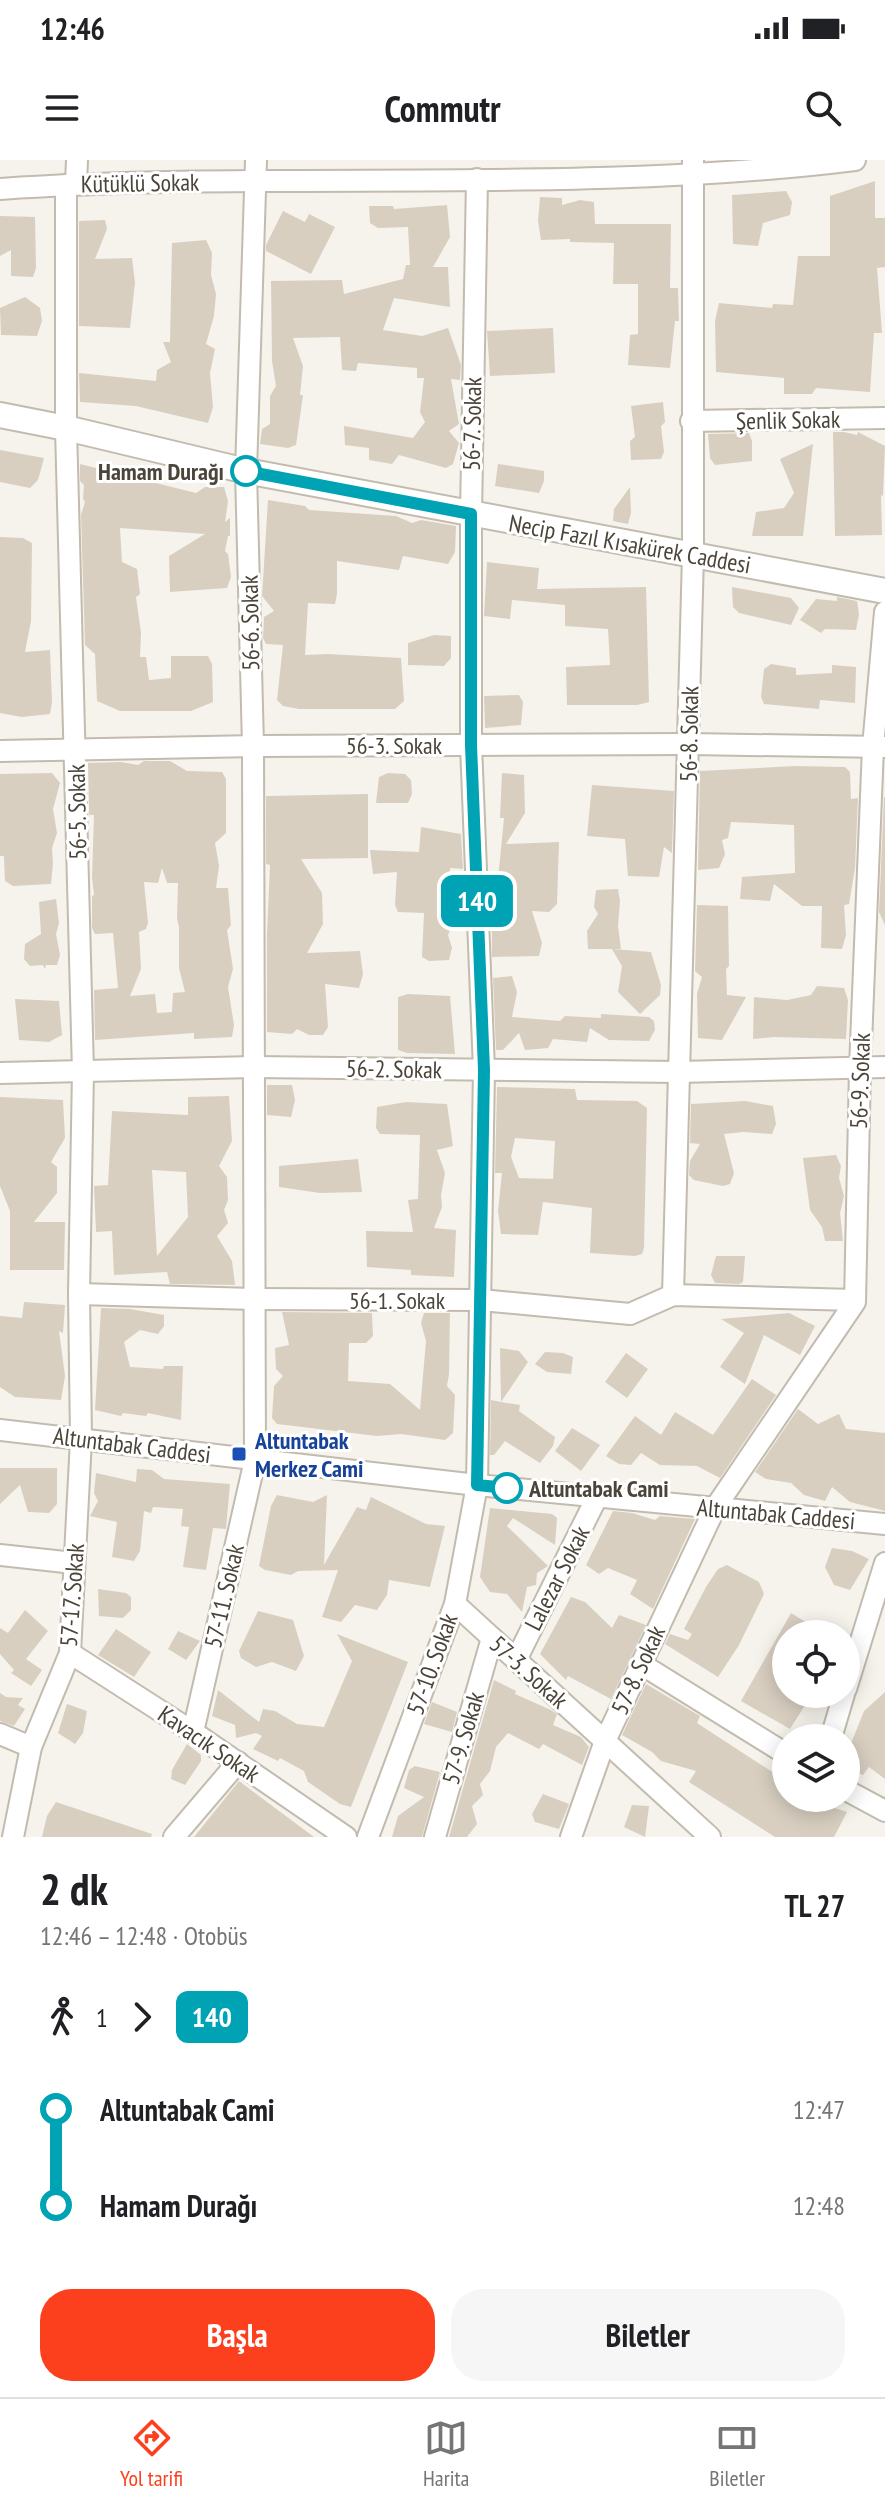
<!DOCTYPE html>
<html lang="tr">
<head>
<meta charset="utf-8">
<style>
  body { margin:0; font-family:"PT Sans Narrow",sans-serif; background:#f6f6f6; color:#202124; height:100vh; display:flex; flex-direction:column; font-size:30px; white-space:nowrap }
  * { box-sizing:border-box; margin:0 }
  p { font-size:26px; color:#757577 }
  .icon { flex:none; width:44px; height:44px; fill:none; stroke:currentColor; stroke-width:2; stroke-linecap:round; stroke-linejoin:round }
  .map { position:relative; height:1677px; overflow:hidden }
  .side { display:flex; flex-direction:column; background:#fff; flex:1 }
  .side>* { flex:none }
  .badge { padding:0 16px; border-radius:12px; font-size:28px; line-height:52px }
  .tools { position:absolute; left:772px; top:1460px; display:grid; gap:16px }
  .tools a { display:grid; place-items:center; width:88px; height:88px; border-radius:50%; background:#fff; box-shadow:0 4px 20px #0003; font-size:40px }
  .map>.badge { position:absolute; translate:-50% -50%; box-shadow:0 0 0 4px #fff }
  .legs { display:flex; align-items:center; gap:12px; height:88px; padding:0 40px; font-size:26px }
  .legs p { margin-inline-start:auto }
  .overview { display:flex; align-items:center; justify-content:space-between; height:136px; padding:0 40px }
  h1 { font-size:44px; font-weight:600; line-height:60px }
  .primary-button { display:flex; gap:16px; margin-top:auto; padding:16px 40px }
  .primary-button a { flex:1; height:92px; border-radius:32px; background:#fc3f1d; color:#fff; font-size:32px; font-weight:600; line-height:92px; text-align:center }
  .primary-button a+a { background:#f6f6f6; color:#202124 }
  ul { padding:0 40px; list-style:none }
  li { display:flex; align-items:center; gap:28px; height:96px; font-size:30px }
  li i { display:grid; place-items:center; width:12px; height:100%; margin:0 10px; background:currentColor }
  li i::after { content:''; width:20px; height:20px; margin:-10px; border:6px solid; border-radius:50%; background:#fff }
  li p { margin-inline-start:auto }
  li:first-child i { background:linear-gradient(#0000 50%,currentColor 0) }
  li:last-child i { background:linear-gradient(currentColor 50%,#0000 0) }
  .status { display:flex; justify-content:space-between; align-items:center; height:56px; padding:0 40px; background:#fff; direction:ltr }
  .status svg { height:22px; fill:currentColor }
  header { display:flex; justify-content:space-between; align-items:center; height:104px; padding:0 40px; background:#fff; font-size:36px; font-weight:600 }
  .menu { display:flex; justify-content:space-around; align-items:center; height:112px; border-top:2px solid #e0e0e0; background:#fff; font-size:22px; color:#757577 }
  .menu a { display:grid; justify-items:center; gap:4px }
  .menu .active { color:#fc3f1d }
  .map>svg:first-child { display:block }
  .building { fill:#d8cfc1; fill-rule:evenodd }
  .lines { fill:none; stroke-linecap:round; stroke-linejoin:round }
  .minor-casing { stroke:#c2bbae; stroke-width:24 }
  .tertiary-casing { stroke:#c2bbae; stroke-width:28 }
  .minor { stroke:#fff; stroke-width:20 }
  .tertiary { stroke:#fff; stroke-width:24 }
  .line-1-casing { stroke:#fff; stroke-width:18 }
  .line-1 { stroke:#00a3b4; stroke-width:12 }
  .stop-1-dot { fill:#fff; stroke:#00a3b4; stroke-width:4 }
  .transit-dot { fill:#1a4fb4; stroke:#fff; stroke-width:3 }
  .labels { text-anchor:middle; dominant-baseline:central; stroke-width:6; stroke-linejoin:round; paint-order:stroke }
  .street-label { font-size:24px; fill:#4b4439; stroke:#fff }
  .stop-label { font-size:24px; font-weight:bold; fill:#4b4439; stroke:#fff; text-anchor:end }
  .transit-label { font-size:24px; font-weight:bold; fill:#164399; stroke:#fff; text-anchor:start }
</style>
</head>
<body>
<div class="status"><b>12:46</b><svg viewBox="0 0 49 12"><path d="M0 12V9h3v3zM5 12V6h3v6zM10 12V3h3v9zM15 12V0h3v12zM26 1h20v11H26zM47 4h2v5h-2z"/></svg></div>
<header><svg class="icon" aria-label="menu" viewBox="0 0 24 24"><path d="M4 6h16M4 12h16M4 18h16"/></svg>Commutr<svg class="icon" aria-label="search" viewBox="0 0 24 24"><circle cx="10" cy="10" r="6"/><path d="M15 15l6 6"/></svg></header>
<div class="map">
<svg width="885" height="1677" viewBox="0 0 885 1677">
  <rect width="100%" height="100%" fill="#f6f3ec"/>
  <g class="building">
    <polygon points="875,21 875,58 885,58 885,107 877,108 882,173 874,173 870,232 816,228 812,234 784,234 784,218 716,212 715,161 719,143 772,148 773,144 793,145 798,96 830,96 830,36"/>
    <polygon points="786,31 792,42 790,55 763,63 758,86 733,84 732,35"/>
    <polygon points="540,37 562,38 562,45 580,40 594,42 595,64 671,64 670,128 678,128 679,161 675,161 670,208 628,205 630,175 638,174 638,124 613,124 614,83 570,82 570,79 541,80 538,61"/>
    <polygon points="447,45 450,77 433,107 448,107 450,147 394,138 383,170 422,176 448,168 461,205 460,220 451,219 459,264 449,271 459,283 453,304 446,308 399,295 392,304 369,300 369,288 345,285 344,266 413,278 425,262 420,252 424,218 417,218 417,208 358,203 356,211 342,210 340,177 293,178 303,206 300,235 303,235 296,285 288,288 260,284 262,269 270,264 270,236 276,226 272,201 271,121 342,120 344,134 403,119 406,105 410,105 408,67 378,68 370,63 369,46 393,46 394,49"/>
    <polygon points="283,51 305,62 309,54 335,67 311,114 266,91 266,85"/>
    <polygon points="0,56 35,57 36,108 33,117 11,116 11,90 0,96"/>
    <polygon points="105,60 107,69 95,99 132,98 135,123 130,168 79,166 79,61"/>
    <polygon points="206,80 212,93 211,115 216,134 214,156 206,184 215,189 210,213 213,247 208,263 136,246 80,242 79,213 156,221 157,210 171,202 163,182 170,182 172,83"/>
    <polygon points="25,137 40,148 42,161 37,176 1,175 0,148"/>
    <polygon points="553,168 555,213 490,216 487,171"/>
    <polygon points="663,242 665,262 661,266 664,292 661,299 631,300 630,281 635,277 631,246"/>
    <polygon points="833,272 844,272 857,275 858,272 885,286 883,336 881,335 882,375 835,376"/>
    <polygon points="749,273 752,281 752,301 715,305 710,298 708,274"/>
    <polygon points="813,284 803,376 752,376 756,352 784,348 794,333 780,299"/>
    <polygon points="0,290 44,298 38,320 30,328 0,322"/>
    <polygon points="80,304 196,333 205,327 224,327 228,341 225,362 230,358 230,376 228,376 225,391 228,394 231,417 227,428 170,432 169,396 205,374 120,368 122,402 137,409 140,434 136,437 141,473 140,497 146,497 149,520 171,518 171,496 208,496 212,504 213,542 191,551 120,551 97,541 95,494 85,485 81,355 85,342 83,339 84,325 80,321"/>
    <polygon points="498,304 544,311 544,321 539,333 495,326"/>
    <polygon points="630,327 631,353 628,364 613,361 614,349"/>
    <polygon points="268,340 305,346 309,350 396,356 412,363 421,360 456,366 455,392 448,404 403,396 399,410 337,401 337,434 335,444 308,443 305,495 328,494 401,498 404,541 395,549 299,549 283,546 277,540 283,485 266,484 263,478 264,457 274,451 262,436"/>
    <polygon points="0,377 23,378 32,383 31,461 25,492 50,490 52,542 50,554 22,557 0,553"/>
    <polygon points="487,402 539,408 537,429 646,427 649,542 637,545 567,545 566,507 610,505 608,469 565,466 565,445 512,440 510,459 484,456"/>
    <polygon points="732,427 791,438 799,448 791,465 739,453 733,447"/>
    <polygon points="837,437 857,441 859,454 856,470 825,469 821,473 800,460 816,439 837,441"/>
    <polygon points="434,475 451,476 451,498 444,506 408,505 408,483"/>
    <polygon points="771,504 796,508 796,515 832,513 832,505 856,507 855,543 820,540 819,549 764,544 761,537 764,509"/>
    <polygon points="519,535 523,542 521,565 485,568 484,536"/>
    <path d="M144 601H170L187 611 222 612 226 619V673L215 683 219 706 216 728H228L231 765 227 770 233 809 228 827 234 865 232 877 194 879V873L95 880 94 830 118 828 113 773 95 774 92 768V736L94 735 92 717 94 655H89L88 603 121 602 138 605ZM162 708 167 723H178L177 759 179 767V808L185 832 173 833 172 852 157 853 155 834 130 836 141 809 139 772 146 769 148 763 144 722 158 723Z"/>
    <polygon points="795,606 845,607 850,612 851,639 858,638 855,708 849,744 844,745 846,775 842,789 821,788 822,746 802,746 774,724 770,741 740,739 742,717 795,713 794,665 731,662 728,678 722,680 725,694 719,708 698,710 700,611"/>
    <polygon points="52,613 60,623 53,649 57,673 52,688 53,703 51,724 13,726 5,721 4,696 0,696 0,614"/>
    <polygon points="388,613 405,614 411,620 412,634 408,643 376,643 379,617"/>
    <polygon points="502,613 524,615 525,653 506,684 559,682 557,744 549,752 532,751 542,783 539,796 492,797 492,771 502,768 498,719 504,658 500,658"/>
    <polygon points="592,625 674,631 672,693 664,687 659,717 628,716 625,679 587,676"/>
    <polygon points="368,634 368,698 301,699 322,733 323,764 307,793 360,791 363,814 359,828 325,824 328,867 323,875 309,875 297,869 292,874 267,872 267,774 270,705 266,704 266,636"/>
    <polygon points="884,637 885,637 885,765 879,752"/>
    <polygon points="421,667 461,674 463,709 450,708 448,756 452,765 448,775 452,788 449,800 429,801 422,797 424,753 398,752 395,745 397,712 373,714 370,690 419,692"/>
    <polygon points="618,729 620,741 618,766 621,789 613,789 651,792 661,825 660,835 640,854 618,832 622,806 612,789 588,789 587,771 598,754 594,747 596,730"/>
    <polygon points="56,739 59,763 56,774 60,795 57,805 46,805 45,809 43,805 30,806 24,799 25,784 41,774 39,742"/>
    <polygon points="697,745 728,746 729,806 726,809 727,835 746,837 722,880 698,878 697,834 702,817 695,811"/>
    <polygon points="512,816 517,832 512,857 560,861 565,856 601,858 601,854 649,857 654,861 655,870 649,881 609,880 590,868 587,882 553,879 548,888 525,890 519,873 503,890 496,890 493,818"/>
    <polygon points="817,826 844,828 848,840 846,879 774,877 753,879 754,837 787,840 811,835"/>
    <polygon points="408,834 450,836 455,894 407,893 398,890 398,837"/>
    <polygon points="15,839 59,841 62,875 49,882 19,880"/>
    <polygon points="267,925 292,925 295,940 291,957 267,955"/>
    <path d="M497 927 575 929 577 940 637 941 647 948 644 1088 642 1094 635 1096 590 1093 592 1048 543 1042 538 1075 501 1074 498 1051 502 1013H495ZM515 978 555 981 553 1019 519 1018 511 997Z"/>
    <path d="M229 936 232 981 219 1006 227 1017 228 1040 224 1050 228 1063 217 1076 232 1101 235 1125 170 1124 167 1112 114 1115 112 1071 96 1072 94 1026 108 1025 112 951 188 955V937ZM152 1010 186 1012 188 1057 157 1096Z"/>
    <polygon points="0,937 63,940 65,978 51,1002 57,1007 57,1033 34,1062 65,1062 64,1110 10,1110 10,1051 0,1026"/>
    <polygon points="745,941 773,946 776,964 772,974 743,972 724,974 734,1013 730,1024 723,1026 694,1020 689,1015 690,1001 700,984 690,983 691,944"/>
    <polygon points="406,942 447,944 453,986 437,990 445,1013 441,1035 442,1047 434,1068 456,1070 454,1117 411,1115 411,1110 367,1107 366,1071 413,1072 408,1040 418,1039 420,975 380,974 376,968 377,947"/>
    <polygon points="836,995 841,1006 839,1018 844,1036 840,1053 843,1081 825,1081 822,1067 810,1050 803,998"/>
    <polygon points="358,999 362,1032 320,1033 279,1027 279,1006"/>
    <polygon points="716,1096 745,1096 743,1122 739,1124 715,1123 711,1115"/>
    <polygon points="24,1142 65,1145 63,1173 59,1171 65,1216 61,1240 15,1237 0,1227 0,1156 22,1158"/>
    <polygon points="101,1148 130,1149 164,1155 164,1166 158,1174 140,1170 124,1182 130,1207 163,1209 164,1206 183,1206 181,1260 148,1253 146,1256 123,1253 121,1256 95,1250"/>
    <polygon points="282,1152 372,1153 373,1176 366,1183 349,1183 348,1221 390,1224 420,1250 426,1181 421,1163 424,1153 450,1153 449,1214 447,1226 455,1235 453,1273 445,1280 401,1274 377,1276 277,1264 272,1258 274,1226 283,1216 276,1209 275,1188 289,1185"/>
    <polygon points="789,1153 815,1166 800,1195 764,1175 745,1224 720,1207 744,1173 721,1159"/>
    <polygon points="500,1188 519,1191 528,1202 501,1242 520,1245 519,1251 555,1277 553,1286 540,1303 505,1281 494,1295 490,1295 491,1240 501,1242"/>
    <polygon points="545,1192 563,1193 573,1197 571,1214 547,1212 535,1204"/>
    <polygon points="626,1193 648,1209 627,1238 605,1222"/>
    <polygon points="752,1219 776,1235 720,1318 697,1306 660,1305 641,1293 631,1305 619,1304 606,1296 635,1256 661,1275 675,1252 713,1275"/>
    <polygon points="798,1249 818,1264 839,1254 846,1269 885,1273 885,1351 850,1342 832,1327 825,1341 804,1335 791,1323 766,1319 755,1312"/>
    <polygon points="572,1268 600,1285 581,1311 555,1291"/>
    <polygon points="0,1308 57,1308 57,1344 49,1353 28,1352 20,1325 0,1344"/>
    <polygon points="137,1309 152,1310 164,1319 230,1324 226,1369 213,1368 206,1410 183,1407 189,1367 181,1366 183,1349 153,1347 151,1353 144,1351 140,1391 134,1401 112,1397 117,1362 90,1356 98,1341 94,1333 96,1313 136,1322"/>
    <polygon points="277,1335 313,1342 327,1335 324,1405 357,1347 366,1350 371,1337 426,1364 445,1366 430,1427 389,1420 387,1435 377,1450 355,1445 341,1462 322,1457 338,1410 298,1411 291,1415 265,1410 259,1406 271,1346"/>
    <polygon points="490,1348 552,1354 557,1358 555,1385 513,1358 507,1366 548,1406 537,1413 536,1425 527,1427 522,1452 507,1434 490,1432 480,1417"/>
    <polygon points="613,1351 632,1353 655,1360 660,1356 695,1359 653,1449 630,1434 637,1420 608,1408 599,1414 586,1405"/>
    <polygon points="832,1388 852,1391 869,1399 850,1430 834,1425 825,1407"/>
    <polygon points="727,1405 759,1422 764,1434 739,1485 718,1517 665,1484 670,1474 688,1480 692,1474 684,1469 706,1427 718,1409"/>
    <polygon points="98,1429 126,1433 131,1437 131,1450 123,1458 99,1456"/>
    <polygon points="571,1437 585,1442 612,1468 619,1455 646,1465 611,1539 568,1516 566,1520 540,1494"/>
    <polygon points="25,1450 48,1471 26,1499 42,1510 31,1526 11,1513 14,1510 0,1494 0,1468 8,1473"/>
    <polygon points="258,1451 293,1460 304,1496 296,1511 272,1502 256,1507 241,1498 239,1491"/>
    <polygon points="791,1453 825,1474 786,1474 786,1534 812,1534 790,1569 741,1541"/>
    <polygon points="116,1469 151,1492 134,1517 98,1495"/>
    <polygon points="178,1471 200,1481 186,1500 168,1489"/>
    <polygon points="337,1474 408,1502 351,1647 340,1644 308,1622 304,1611 280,1598 278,1601 253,1589 262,1576 256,1573 236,1578 235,1565 212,1556 218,1530 259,1562 263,1549 275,1551 297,1564 324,1567 352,1501"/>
    <polygon points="494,1520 516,1531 515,1534 551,1550 557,1554 553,1565 581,1577 589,1587 582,1605 543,1584 539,1589 508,1573 496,1587 490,1611 480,1624 483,1635 472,1646 477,1664 467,1677 449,1677"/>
    <polygon points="646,1524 700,1556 697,1563 786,1621 786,1638 804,1638 847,1652 834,1677 775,1677 689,1622 696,1611 661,1601 652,1592 622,1575"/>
    <polygon points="885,1532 885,1619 869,1607 863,1615 846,1608 846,1596 864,1551"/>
    <polygon points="0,1533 6,1537 23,1538 18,1545 25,1549 14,1566 0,1561"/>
    <polygon points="432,1542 457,1552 452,1572 424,1564"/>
    <polygon points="67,1544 87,1551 83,1573 75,1584 58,1573"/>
    <polygon points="187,1584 201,1595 201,1601 185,1625 171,1619 172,1610"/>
    <polygon points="415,1606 440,1612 422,1677 392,1677 398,1656 424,1637 404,1628 409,1610"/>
    <polygon points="239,1621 314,1677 194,1677"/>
    <polygon points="543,1634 569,1644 559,1669 535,1662 532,1654"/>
    <polygon points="56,1642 152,1674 151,1677 42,1677 47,1656"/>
    <polygon points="632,1645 649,1646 645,1677 624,1667"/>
  </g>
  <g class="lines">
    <g class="minor-casing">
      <g id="minor">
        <polyline points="76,24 77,0"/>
        <path d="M0 29C284 10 572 35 855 0"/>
        <polyline points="691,261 885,258"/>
        <polyline points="0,591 260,586 689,584 884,587"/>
        <polyline points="0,913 254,907 678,912 885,907"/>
        <polyline points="79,1134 253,1139 481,1140 630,1154 673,1135 854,1140"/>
        <polyline points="673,1135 693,395 693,0"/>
        <polyline points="0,1270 477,1325 885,1364"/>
        <polyline points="0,1395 74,1403"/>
        <polyline points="455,1444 710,1677"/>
        <polyline points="70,1493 193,1572 346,1677"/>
        <polyline points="516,1500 597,1337"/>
        <polyline points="641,1504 786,1594"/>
        <polyline points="846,1529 885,1403"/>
        <polyline points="193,1572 255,1300 253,586 246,311 256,0"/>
        <polyline points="0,1574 31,1587"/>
        <polyline points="831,1578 844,1534"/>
        <polyline points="846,1630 885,1651"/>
        <polyline points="13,1677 31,1587 70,1493 81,1279 79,1134 83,912 66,268 66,25"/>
        <polyline points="174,1677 238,1602"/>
        <polyline points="368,1677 455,1444 477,1325 484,910 471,585 471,354 477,19"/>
        <polyline points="435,1677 492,1478"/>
        <polyline points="571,1677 605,1581 715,1348 855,1142 860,908 873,587 885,452"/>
      </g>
    </g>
    <g class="tertiary-casing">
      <polyline id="tertiary" points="0,255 66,268 246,311 885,431"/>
    </g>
    <use href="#minor" class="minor"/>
    <use href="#tertiary" class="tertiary"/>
  </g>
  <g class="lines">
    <g class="line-1-casing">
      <polyline id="line-1" points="246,311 471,354 471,585 484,910 477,1325 507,1328"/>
    </g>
    <use href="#line-1" class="line-1"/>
  </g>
  <g class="stop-1-dot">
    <circle cx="246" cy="311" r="14"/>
    <circle cx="507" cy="1328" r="14"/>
  </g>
  <rect class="transit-dot" x="231" y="1286" width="16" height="16" rx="4"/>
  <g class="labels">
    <g class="street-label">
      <text transform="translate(140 23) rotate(-1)">Kütüklü Sokak</text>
      <text transform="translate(788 260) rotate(-1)">Şenlik Sokak</text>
      <text transform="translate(472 264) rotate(-89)">56-7. Sokak</text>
      <text transform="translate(630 384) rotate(10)">Necip Fazıl Kısakürek Caddesi</text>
      <text transform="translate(250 463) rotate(-91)">56-6. Sokak</text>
      <text transform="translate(689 574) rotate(-89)">56-8. Sokak</text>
      <text x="394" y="585">56-3. Sokak</text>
      <text transform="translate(77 652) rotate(-91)">56-5. Sokak</text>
      <text transform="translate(394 909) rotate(1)">56-2. Sokak</text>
      <text transform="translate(860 921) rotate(-88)">56-9. Sokak</text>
      <text x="397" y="1140">56-1. Sokak</text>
      <text transform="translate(132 1285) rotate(7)">Altuntabak Caddesi</text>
      <text transform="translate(776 1354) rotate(5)">Altuntabak Caddesi</text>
      <text transform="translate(557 1418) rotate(-63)">Lalezar Sokak</text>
      <text transform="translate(72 1435) rotate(-86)">57-17. Sokak</text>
      <text transform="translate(224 1436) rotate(-77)">57-11. Sokak</text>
      <text transform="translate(432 1504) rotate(-70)">57-10. Sokak</text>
      <text transform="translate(638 1510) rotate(-65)">57-8. Sokak</text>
      <text transform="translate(529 1512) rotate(42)">57-3. Sokak</text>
      <text transform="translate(463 1578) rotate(-74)">57-9. Sokak</text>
      <text transform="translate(209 1584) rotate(34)">Kavacık Sokak</text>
    </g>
    <g class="stop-label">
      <text x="224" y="311">Hamam Durağı</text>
      <text x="529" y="1328" text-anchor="start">Altuntabak Cami</text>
    </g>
    <g class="transit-label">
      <text x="255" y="1280">Altuntabak<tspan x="255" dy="28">Merkez Cami</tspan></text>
    </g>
  </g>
</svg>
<div class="tools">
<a><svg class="icon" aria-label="locate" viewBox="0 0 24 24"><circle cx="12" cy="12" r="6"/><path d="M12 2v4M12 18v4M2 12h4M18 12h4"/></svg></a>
<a><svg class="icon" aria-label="layers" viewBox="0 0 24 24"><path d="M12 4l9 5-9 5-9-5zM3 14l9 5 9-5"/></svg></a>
</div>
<b class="badge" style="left:477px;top:741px;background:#00a3b4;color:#fff">140</b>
</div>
<section class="side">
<div class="overview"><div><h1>2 dk</h1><p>12:46 – 12:48 · Otobüs</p></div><b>TL 27</b></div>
<div class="legs"><svg class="icon" aria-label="walk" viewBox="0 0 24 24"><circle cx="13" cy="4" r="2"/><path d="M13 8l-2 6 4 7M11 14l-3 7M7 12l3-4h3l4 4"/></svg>1<svg class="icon" aria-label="forward" viewBox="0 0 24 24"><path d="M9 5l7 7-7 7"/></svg><b class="badge" style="background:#00a3b4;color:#fff">140</b></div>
<ul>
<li><i style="color:#00a3b4"></i><b>Altuntabak Cami</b><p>12:47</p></li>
<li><i style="color:#00a3b4"></i><b>Hamam Durağı</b><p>12:48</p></li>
</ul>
<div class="primary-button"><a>Başla</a><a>Biletler</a></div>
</section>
<nav class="menu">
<a class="active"><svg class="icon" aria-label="directions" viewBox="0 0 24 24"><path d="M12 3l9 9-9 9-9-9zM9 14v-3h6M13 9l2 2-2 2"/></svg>Yol tarifi</a>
<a><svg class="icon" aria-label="map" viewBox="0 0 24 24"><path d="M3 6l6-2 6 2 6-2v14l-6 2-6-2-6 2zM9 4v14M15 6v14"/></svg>Harita</a>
<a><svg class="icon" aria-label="tickets" viewBox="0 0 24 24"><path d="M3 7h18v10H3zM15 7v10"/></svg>Biletler</a>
</nav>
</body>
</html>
